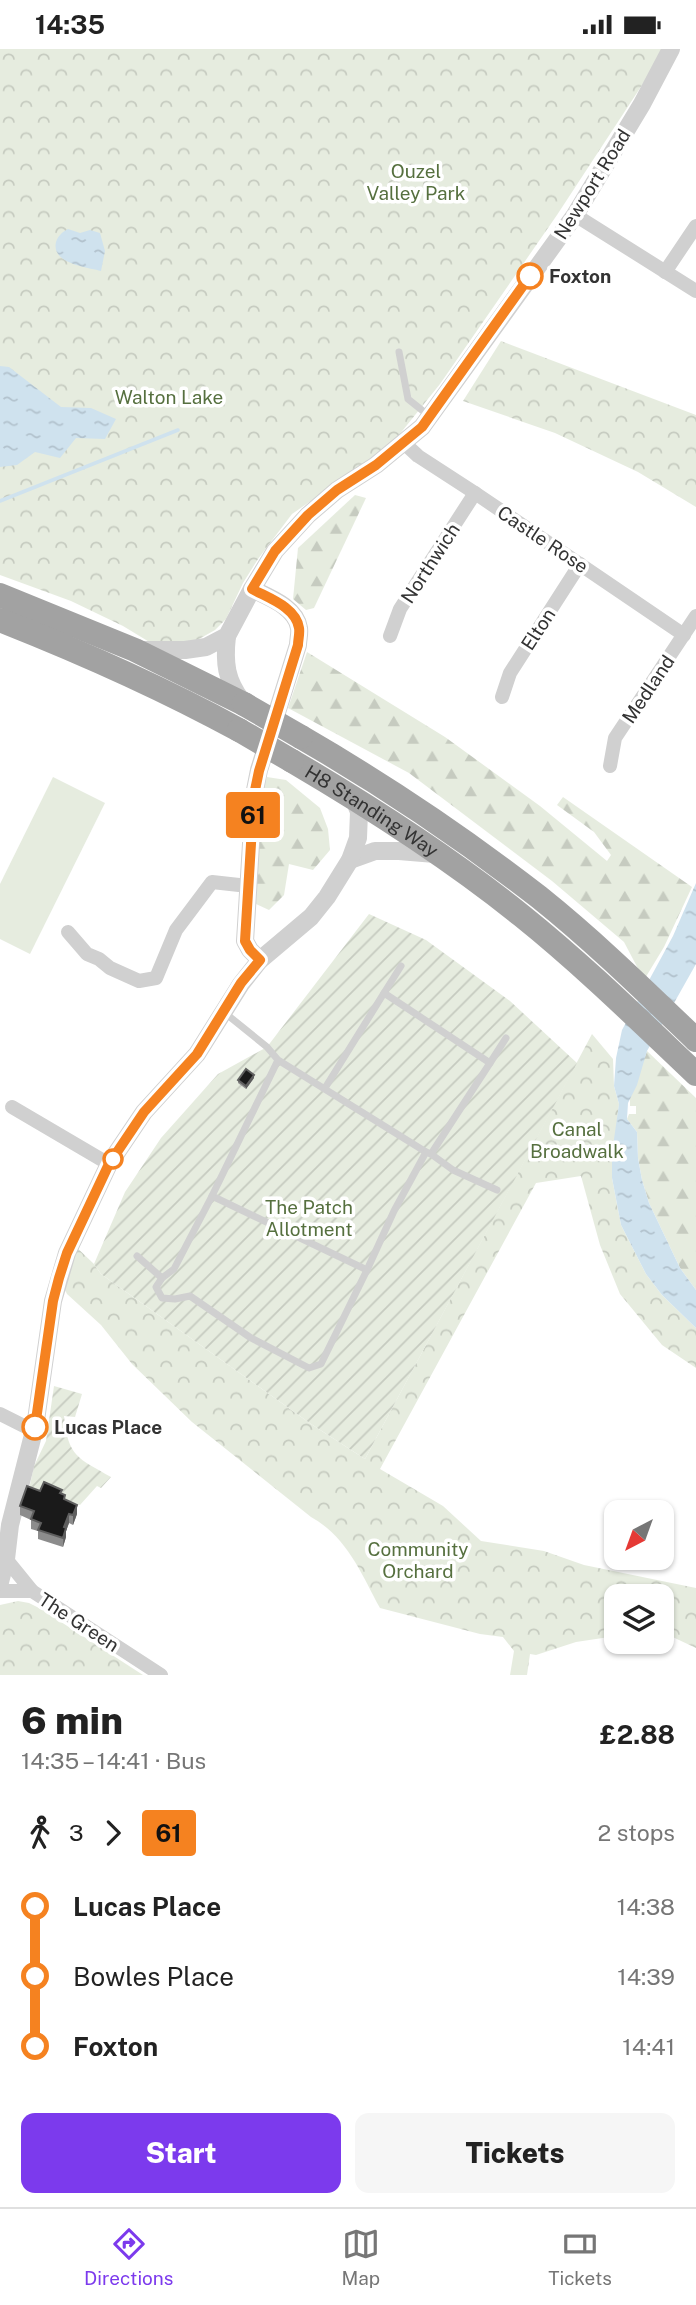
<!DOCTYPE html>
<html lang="en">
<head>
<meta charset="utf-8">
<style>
  body { margin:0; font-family:"Public Sans",sans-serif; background:#f6f6f6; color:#222; height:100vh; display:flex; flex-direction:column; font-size:26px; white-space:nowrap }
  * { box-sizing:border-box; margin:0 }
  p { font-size:23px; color:#767676 }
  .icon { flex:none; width:38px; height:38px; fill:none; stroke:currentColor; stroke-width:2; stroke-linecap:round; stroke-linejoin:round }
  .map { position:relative; height:1626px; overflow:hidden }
  .panel { display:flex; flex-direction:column; background:#fff; flex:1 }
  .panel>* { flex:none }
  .badge { padding:0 14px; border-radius:5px; font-size:24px; line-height:46px }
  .needle { width:46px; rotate:221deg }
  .controls { position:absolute; left:604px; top:1451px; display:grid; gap:14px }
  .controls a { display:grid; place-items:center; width:70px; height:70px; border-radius:14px; background:#fff; box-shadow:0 2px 5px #0004; font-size:35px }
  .map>.badge { position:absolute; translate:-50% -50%; box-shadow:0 0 0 4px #fff }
  .legs { display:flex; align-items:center; gap:10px; height:77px; padding:0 21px; font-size:23px }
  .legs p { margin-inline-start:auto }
  .overview { display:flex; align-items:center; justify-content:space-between; height:119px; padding:0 21px }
  h1 { font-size:38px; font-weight:800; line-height:52px }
  .primary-button { display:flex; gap:14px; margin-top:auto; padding:14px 21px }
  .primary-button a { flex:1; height:80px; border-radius:14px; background:#7c3aed; color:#fff; font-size:28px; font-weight:800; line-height:80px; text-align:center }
  .primary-button a+a { background:#f6f6f6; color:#222 }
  ul { padding:0 21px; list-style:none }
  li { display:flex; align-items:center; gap:24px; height:70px; font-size:26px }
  li i { display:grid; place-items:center; width:10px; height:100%; margin:0 9px; background:currentColor }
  li i::after { content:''; width:18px; height:18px; margin:-9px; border:5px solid; border-radius:50%; background:#fff }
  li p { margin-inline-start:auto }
  li:first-child i { background:linear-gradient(#0000 50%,currentColor 0) }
  li:last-child i { background:linear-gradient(currentColor 50%,#0000 0) }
  .status { display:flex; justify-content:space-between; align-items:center; height:49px; padding:0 35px; background:#fff; direction:ltr }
  .status svg { height:19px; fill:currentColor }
  .menu { display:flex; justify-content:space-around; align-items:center; height:98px; border-top:2px solid #e0e0e0; background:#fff; font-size:19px; color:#767676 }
  .menu a { display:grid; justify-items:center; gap:4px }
  .menu .selected { color:#7c3aed }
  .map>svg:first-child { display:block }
  .grass { fill:#e6ecdf }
  .forest { fill:url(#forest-firs) }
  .park { fill:url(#park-crowns) }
  .garden { fill:url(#garden-furrows) }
  .water { fill:url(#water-ripples) }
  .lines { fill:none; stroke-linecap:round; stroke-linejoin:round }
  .stream { stroke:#cfe2ee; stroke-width:3.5 }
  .service { stroke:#d0d0d0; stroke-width:7 }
  .minor { stroke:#d0d0d0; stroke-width:14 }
  .tertiary { stroke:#d0d0d0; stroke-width:18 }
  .trunk { stroke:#a2a2a2; stroke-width:24 }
  .trunk-bridge { stroke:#a2a2a2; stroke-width:24 }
  .wall { fill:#8c8c8c }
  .shaded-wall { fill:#5f5f5f }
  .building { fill:#1a1a1a; stroke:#5f5f5f; stroke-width:2 }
  .line-1-casing { stroke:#fff; stroke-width:16 }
  .line-1 { stroke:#f58220; stroke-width:10 }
  .stop-1-dot { fill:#fff; stroke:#f58220; stroke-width:3.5 }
  .labels { text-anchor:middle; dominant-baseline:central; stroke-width:7; stroke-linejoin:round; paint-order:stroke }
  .park-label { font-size:19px; fill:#56703f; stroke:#fff }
  .street-label { font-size:19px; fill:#333; stroke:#fff }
  .stop-label { font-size:19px; font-weight:bold; fill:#333; stroke:#fff; text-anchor:start }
</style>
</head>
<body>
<div class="status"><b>14:35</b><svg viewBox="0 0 49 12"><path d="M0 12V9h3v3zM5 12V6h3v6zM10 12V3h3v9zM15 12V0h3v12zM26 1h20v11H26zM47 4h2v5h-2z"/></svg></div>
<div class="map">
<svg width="696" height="1626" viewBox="0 0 696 1626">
  <defs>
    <pattern id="forest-firs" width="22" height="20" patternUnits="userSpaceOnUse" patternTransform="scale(1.75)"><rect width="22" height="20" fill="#e6ecdf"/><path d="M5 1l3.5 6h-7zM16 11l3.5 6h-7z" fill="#c6cbc0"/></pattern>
    <pattern id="park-crowns" width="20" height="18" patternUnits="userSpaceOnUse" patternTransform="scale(1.75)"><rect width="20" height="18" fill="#e6ecdf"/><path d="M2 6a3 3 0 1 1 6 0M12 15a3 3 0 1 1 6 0" fill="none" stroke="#c6cbc0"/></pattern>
    <pattern id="garden-furrows" width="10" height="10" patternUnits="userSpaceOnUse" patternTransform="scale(1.75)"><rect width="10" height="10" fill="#e6ecdf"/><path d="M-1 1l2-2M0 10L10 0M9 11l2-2" fill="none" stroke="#c6cbc0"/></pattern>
    <pattern id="water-ripples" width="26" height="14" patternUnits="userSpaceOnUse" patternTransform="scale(1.75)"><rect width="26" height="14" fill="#cfe2ee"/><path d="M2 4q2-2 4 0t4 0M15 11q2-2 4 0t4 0" fill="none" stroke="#b2c2cd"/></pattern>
  </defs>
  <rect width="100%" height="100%" fill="#fff"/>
  <polygon class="grass" points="53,728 105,754 30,905 0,890 0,835"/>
  <g class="forest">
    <polygon points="355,446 366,449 314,559 306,561 293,550 298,499"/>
    <polygon points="307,603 445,688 540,757 607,812 611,806 594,783 557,756 563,748 692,838 664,898 644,931 624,893 552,832 409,724 288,659"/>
    <polygon points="267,728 286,731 320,759 328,780 330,801 313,821 289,815 284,846 269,861 256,855 260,749"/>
    <polygon points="647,1002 696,1049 696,1241 680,1219 649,1154 642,1131 638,1109 637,1083 627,1070 629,1065 636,1065 636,1057 630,1057 630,1049"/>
  </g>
  <g class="park">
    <polygon points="0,0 663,0 646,30 557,166 440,335 399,386 379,405 292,465 258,510 243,534 226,570 215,581 192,594 151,594 123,577 71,552 0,526"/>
    <polygon points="501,292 696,366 696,458 638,423 555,384 463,352"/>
    <path d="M592 985 613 1010 614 1037 619 1055 612 1129 621 1176 646 1225 662 1246 696 1279V1319L662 1296 620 1245 600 1196 581 1127 536 1134 380 1420 443 1457 481 1492 544 1502 584 1516 696 1539V1599L662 1583V1547H616V1587L576 1593 536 1606 530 1605 527 1626H510L514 1602 503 1588 480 1585 380 1559C361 1524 347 1488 311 1468L192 1373 132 1315 101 1276 67 1245 59 1229 72 1194 94 1215 101 1225 311 1375 365 1410Z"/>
    <polygon points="18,1552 29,1554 41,1560 143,1626 0,1626 0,1556"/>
  </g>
  <g class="garden">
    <polygon points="369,865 426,891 510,952 577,1014 365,1410 311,1375 101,1225 94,1215 125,1143 161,1089 218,1025 267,998"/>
    <path d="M54 1337 82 1345 75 1368 64 1367C68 1408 78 1409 111 1428L101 1439 97 1437 80 1456 44 1442 28 1445 34 1417 46 1392Z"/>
  </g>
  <g class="water">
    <path d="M68 180 80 184 90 181 100 184 105 202 101 222C87 218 51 215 56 193 58 187 62 183 68 180Z"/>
    <polygon points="0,317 9,318 61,358 91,359 116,370 105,390 76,389 60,409 35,403 17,416 0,418"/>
    <polygon points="696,834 696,915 647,1002 637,1036 628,1054 627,1070 637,1083 638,1109 642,1131 649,1154 680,1219 696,1241 696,1279 662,1246 646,1225 621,1176 612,1129 612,1104 619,1055 614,1037 616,1009 622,981 673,887"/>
  </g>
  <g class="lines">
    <polyline class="stream" points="0,452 178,381"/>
    <g class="service">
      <polyline points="399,303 408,350 428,366"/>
      <polyline points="384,944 401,917"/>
      <polyline points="225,964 267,998 278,1011 426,1103 394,1162 367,1221 212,1147 278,1011"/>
      <polyline points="490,1014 506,989"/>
      <polyline points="325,1039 384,944 490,1014 431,1105 426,1103"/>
      <polyline points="431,1105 453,1121 497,1141"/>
      <polyline points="212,1147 174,1220 162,1229 156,1238 162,1249 175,1250 190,1247 251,1289 309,1319 321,1315 367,1221"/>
      <polyline points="137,1207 162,1229"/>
    </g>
    <g class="minor">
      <polyline points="575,166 696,242"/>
      <polyline points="665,223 696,177"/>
      <polyline points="404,394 418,407 475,444 684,586"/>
      <polyline points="390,587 400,560 475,444"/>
      <polyline points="502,648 510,624 580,515"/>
      <polyline points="610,717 615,689 696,567"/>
      <polyline points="68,883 87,905 99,910 110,919 139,932 156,929 176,881 212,833 248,837"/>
      <polyline points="12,1058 109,1115"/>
      <polyline points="0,1365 24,1377 35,1378"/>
      <polyline points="6,1510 32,1542 161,1626"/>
      <polyline points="0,1542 32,1542"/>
    </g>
    <g class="tertiary">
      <path d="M252 540C268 548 296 558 299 579 300 584 298 591 298 596L259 721 254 746 245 892 250 901 260 911"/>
      <path d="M227 587C224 614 226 631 242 652"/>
      <polyline points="141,601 185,601 206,598 227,587 252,540 275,502 308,466 337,441 376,416 422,378 575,166 642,55 671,0"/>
      <polyline points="350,811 375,802 399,802 435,805"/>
      <polyline points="0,1533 6,1510 10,1476 35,1378 53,1252 67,1204 109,1115 144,1063 197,1005 241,935 260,911 311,868 327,848 350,811 358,789 359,763 353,748"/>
    </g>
    <g class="trunk">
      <polyline points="0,546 135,601 244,655"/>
      <path d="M0 571C81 603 162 639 239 681"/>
      <path d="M301 688C384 736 463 789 539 848 594 892 645 942 696 991"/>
      <path id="s1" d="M292 712C372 759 450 809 522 867 583 916 639 971 696 1025"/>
    </g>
    <g class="trunk-bridge">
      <polyline points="244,655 301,688"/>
      <polyline points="239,681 292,712"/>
    </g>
  </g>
  <g class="wall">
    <polygon points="254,1029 246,1040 238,1034 238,1031"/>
    <polygon points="40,1442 62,1445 65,1451 77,1465 73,1476 69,1474 66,1482 66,1488 63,1498 38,1490 38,1482 31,1480 31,1471 20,1466 20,1457"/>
  </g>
  <g class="shaded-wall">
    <polygon points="254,1026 254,1029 246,1040 246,1037"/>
    <polygon points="77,1456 77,1465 73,1476 73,1466"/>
    <polygon points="69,1465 69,1474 66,1482 66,1488 63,1498 64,1478"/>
  </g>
  <g class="building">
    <polygon points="246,1020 254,1026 246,1037 238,1031"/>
    <polygon points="44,1433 62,1441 60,1444 65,1446 64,1450 77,1456 73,1466 69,1465 64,1478 66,1479 63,1489 38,1481 41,1474 31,1470 34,1462 20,1457 27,1437 40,1442"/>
  </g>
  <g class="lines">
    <g class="line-1-casing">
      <path id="line-1" d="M35 1378 53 1252 59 1229 67 1204 109 1115 144 1063 197 1005 241 934 260 911 250 901 245 892 254 746 259 722 298 596C298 591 300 584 299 579 296 558 268 549 252 540L275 502 308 466 337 441 376 416 422 378 530 227"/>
    </g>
    <use href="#line-1" class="line-1"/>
  </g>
  <g class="stop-1-dot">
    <circle cx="530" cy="227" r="12"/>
    <circle cx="113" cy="1110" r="9"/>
    <circle cx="35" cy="1378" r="12"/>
  </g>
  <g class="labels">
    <g class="park-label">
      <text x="416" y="122">Ouzel<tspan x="416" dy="22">Valley Park</tspan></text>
      <text x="169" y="348">Walton Lake</text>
      <text x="577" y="1080">Canal<tspan x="577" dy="22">Broadwalk</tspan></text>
      <text x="309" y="1158">The Patch<tspan x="309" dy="22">Allotment</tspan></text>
      <text x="418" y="1500">Community<tspan x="418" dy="22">Orchard</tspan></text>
    </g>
    <g class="street-label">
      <text transform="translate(592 135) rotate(-58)">Newport Road</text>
      <text transform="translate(543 490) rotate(34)">Castle Rose</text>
      <text transform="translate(430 514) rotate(-57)">Northwich</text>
      <text transform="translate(538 580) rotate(-57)">Elton</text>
      <text transform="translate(648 640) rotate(-56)">Medland</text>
      <text stroke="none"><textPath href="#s1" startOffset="94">H8 Standing Way</textPath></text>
      <text transform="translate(79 1573) rotate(33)">The Green</text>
    </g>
    <g class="stop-label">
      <text x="549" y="227">Foxton</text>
      <text x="54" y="1378">Lucas Place</text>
    </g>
  </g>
</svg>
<div class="controls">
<a><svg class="needle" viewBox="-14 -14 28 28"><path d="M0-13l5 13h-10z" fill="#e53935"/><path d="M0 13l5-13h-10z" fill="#767676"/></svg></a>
<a><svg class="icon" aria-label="layers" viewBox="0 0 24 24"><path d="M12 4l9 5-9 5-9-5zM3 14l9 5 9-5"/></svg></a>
</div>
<b class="badge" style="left:253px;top:766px;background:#f58220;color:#111">61</b>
</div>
<section class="panel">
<div class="overview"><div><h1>6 min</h1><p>14:35 – 14:41 · Bus</p></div><b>£2.88</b></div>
<div class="legs"><svg class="icon" aria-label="walk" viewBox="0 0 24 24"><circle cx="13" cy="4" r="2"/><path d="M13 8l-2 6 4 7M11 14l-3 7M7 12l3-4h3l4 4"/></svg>3<svg class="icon" aria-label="forward" viewBox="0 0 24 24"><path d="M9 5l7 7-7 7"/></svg><b class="badge" style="background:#f58220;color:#111">61</b><p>2 stops</p></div>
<ul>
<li><i style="color:#f58220"></i><b>Lucas Place</b><p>14:38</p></li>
<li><i style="color:#f58220"></i><span>Bowles Place</span><p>14:39</p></li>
<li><i style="color:#f58220"></i><b>Foxton</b><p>14:41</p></li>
</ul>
<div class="primary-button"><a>Start</a><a>Tickets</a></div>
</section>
<nav class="menu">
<a class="selected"><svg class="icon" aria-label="directions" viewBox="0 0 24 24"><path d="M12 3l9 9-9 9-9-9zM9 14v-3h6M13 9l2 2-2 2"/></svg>Directions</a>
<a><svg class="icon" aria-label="map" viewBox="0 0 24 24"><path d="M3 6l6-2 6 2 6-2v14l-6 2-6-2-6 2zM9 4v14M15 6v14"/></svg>Map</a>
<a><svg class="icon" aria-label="tickets" viewBox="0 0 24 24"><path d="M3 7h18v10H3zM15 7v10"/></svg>Tickets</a>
</nav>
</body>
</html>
